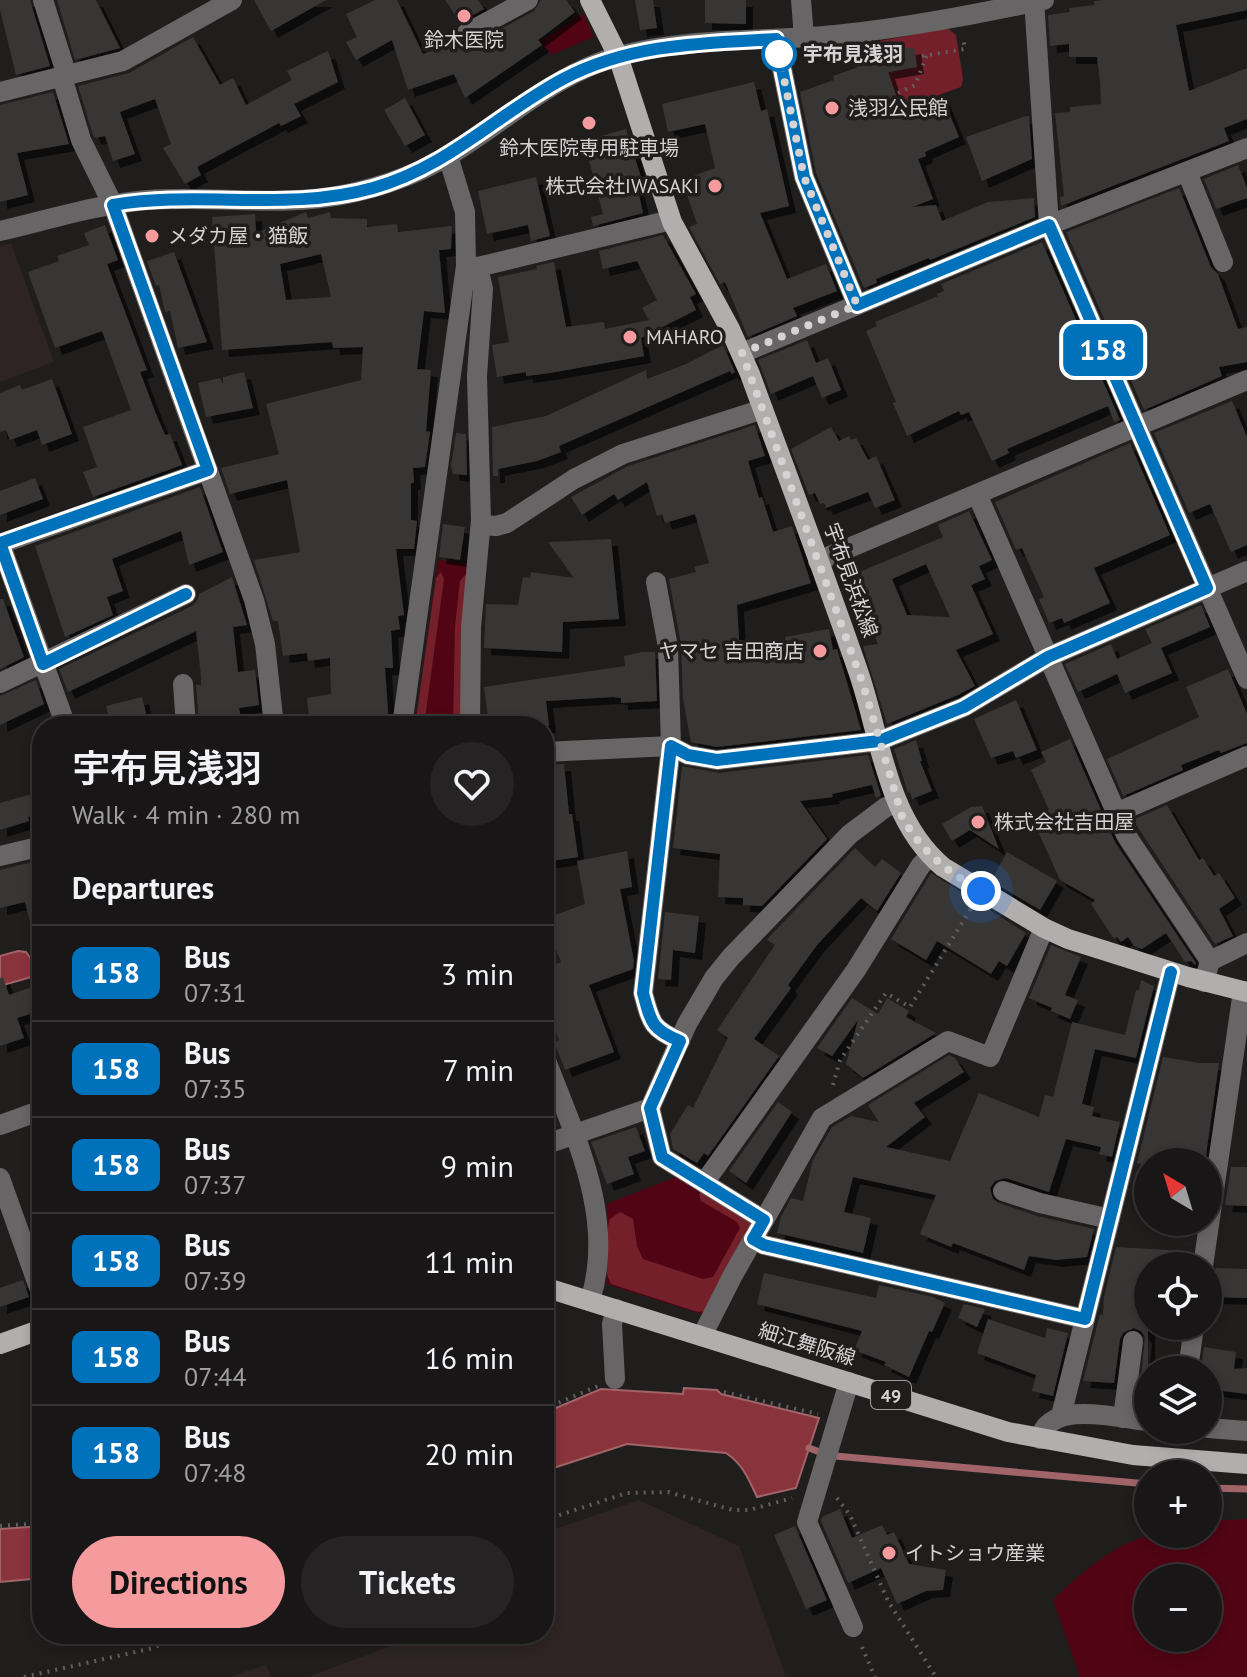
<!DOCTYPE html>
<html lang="en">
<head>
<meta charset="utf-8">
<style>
  body { margin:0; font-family:"PT Sans","Noto Sans JP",sans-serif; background:#252323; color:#f1f3f6; height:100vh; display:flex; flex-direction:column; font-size:30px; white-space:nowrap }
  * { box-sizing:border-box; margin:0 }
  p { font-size:26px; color:#9f9fa1 }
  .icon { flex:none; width:44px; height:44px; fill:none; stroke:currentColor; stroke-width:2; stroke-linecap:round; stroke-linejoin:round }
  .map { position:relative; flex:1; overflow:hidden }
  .drawer { position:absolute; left:32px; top:716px; width:522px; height:928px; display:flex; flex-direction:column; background:#181616; border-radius:32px; box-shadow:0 4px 12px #0003,0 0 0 2px #363535 }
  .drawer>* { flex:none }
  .badge { padding:0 16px; border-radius:12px; font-size:28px; line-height:52px }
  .needle { width:52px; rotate:322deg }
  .controls { position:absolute; left:1134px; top:1148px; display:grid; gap:16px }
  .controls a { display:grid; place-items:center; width:88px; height:88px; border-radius:50%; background:#181616; box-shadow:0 4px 12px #0003,0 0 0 2px #363535; font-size:40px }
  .you { position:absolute; width:40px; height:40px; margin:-20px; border:6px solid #fff; border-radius:50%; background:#1a73e8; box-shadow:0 0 0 12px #1a73e833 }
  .map>.badge { position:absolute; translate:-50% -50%; box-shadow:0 0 0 4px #fff }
  h2 { padding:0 40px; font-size:30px; line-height:72px }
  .round { display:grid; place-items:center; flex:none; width:84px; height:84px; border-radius:42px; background:#252323 }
  .overview { display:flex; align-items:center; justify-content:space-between; height:136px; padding:0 40px }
  h1 { font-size:38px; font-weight:600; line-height:60px }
  .action { display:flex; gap:16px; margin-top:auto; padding:16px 40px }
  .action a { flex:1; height:92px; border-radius:48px; background:#f59b9e; color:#111; font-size:32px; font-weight:600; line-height:92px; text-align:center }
  .action a+a { background:#252323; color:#f1f3f6 }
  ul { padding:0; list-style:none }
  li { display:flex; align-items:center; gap:24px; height:96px; padding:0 40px; border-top:2px solid #363535 }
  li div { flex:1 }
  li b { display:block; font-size:30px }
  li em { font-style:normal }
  li .badge { min-width:88px; font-weight:700; text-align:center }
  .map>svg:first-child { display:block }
  .built { fill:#2e2424 }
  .green { fill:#510414; fill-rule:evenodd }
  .forest { fill:#74202b }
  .water { fill:#89343c; stroke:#a06469; stroke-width:2 }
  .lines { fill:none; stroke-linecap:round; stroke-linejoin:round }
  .stream { stroke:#a06469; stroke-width:7 }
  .building { fill:#393535; fill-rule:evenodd; filter:url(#shadow) }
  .path { stroke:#615f5f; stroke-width:4; stroke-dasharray:2 6; stroke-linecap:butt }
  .minor { stroke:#676565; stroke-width:20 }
  .major { stroke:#b2aeae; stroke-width:20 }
  .line-casing { stroke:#fff; stroke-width:18 }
  .line { stroke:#0072bc; stroke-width:12 }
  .walk { stroke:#d5d3d3; stroke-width:8; stroke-dasharray:0 14.4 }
  .poi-dot { fill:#f59b9e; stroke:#201d1d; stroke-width:3 }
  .stop-dot { fill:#fff; stroke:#0072bc; stroke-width:4 }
  .labels { text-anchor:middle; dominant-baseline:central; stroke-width:7; stroke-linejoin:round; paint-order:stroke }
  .shield { fill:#201d1d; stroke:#9f9c9c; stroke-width:2 }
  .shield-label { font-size:18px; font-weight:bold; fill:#d5d3d3 }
  .poi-label { font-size:20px; fill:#d5d3d3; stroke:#201d1d; text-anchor:start }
  .stop-label { font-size:20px; font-weight:bold; fill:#d5d3d3; stroke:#201d1d; text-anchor:start }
  .street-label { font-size:20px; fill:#d5d3d3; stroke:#201d1d }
</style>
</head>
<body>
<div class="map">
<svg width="1247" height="1677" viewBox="0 0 1247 1677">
  <defs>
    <filter id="shadow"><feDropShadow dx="7" dy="7" stdDeviation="0" flood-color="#0009"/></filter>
  </defs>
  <rect width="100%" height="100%" fill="#201d1d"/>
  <g class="built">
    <polygon points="11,243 54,362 0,382 0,246"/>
    <polygon points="639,1500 739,1546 786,1677 307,1677 402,1642 400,1634 544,1634 544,1533"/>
    <polygon points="266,1665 271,1677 228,1677"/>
  </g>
  <g class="green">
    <polygon points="583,13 594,37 551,55 541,41"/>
    <polygon points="438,560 470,564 462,726 415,726"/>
    <polygon points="679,1176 754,1223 705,1315 606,1284 610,1238 606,1204"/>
    <path d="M1247 1519V1677H1080L1053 1600C1080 1574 1113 1544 1151 1535 1168 1530 1191 1534 1208 1534V1521ZM1148 1578H1208V1638H1148Z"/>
  </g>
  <g class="forest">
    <polygon points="947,28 956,35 963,79 961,87 881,116 872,111 852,53 854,46"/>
    <polygon points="441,572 444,579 424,726 415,726 436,578"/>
    <polygon points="465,575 467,577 462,726 453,726 455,627 460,581"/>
    <polygon points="702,1192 754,1223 706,1311 698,1312 611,1284 607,1275 608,1226 610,1219 620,1212 633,1219 637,1246 643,1259 703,1279 713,1277 740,1228 737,1222 701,1201 699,1194"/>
  </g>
  <g class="water">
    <polygon points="18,951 26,952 42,974 0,986 0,956"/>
    <path d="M684 1388 717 1390 721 1394 819 1418 796 1488 757 1497C749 1480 743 1464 726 1453L627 1444 544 1471V1413L601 1389 683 1394Z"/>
    <polygon points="42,1526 42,1578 0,1582 0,1529"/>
  </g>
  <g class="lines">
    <g class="stream">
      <polyline points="809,1448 817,1451"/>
      <polyline points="835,1456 1148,1484"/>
      <polyline points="1208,1488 1247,1489"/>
    </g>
  </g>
  <g class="building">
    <polygon points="0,0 30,0 50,66 16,75 0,10"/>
    <polygon points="57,0 96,0 120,48 75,60"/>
    <polygon points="254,0 326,0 271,31"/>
    <polygon points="375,0 397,0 423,54 458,42 466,46 473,44 534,11 541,0 566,0 575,12 538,40 542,45 465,98 454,74 408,90 392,40 356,60 346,42 357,37 346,14"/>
    <polygon points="445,0 478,0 484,9 460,22"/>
    <polygon points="635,0 653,0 657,28 640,30"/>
    <polygon points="705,0 746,0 746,24 705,23"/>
    <polygon points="1105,0 1247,0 1247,10 1176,25 1189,91 1247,68 1247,119 1224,128 1229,141 1061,206 1060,197 1064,196 1055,113 1070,112 1070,107 1101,104 1100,82 1097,57 1069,57 1069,44 1050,46 1048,15 1070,12 1069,8 1094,5 1094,1"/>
    <polygon points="193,37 220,85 233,78 246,105 292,80 287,71 328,51 338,82 294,104 301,116 281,126 279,123 197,167 201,175 185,184 163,148 171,144 155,99 120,112 135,154 113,161 105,136 95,138 93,135 78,86 129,73"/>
    <polygon points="895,41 896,50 914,47 917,67 888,72 902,113 942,96 959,137 925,152 926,156 918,159 933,199 912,207 936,205 942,221 988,202 1034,198 1035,217 930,260 929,258 876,279 877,283 864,288 816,173 800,92 834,80 833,76 864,65 863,59 879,56 877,43"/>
    <polygon points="754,82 761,111 767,109 789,206 760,213 787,279 826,264 837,291 793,308 797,316 748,337 725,282 720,284 689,227 697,224 682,180 715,168 705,124 668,132 662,104"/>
    <polygon points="53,92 69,144 17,153 28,195 0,202 0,105"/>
    <polygon points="405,98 425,135 405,146 384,110"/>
    <polygon points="1026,116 1029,116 1032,159 982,181 966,137"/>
    <polygon points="626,129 643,184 637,186 643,213 593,226 591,217 603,214 584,141"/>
    <polygon points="1238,165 1247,188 1247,198 1216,209 1204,179"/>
    <polygon points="536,177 550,236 531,241 528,225 487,234 478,191"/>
    <polygon points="1179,188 1211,267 1218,274 1238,329 1247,327 1247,362 1219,367 1222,376 1144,410 1066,232"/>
    <path d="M306 212 308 218 330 212 331 218 367 219V227L397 224 398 232 452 226 451 249 439 250 445 313 424 311 417 369 431 370 426 431 430 432 425 467 413 468 414 483H411V520L417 521 414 549H396L404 615 398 616 400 629 391 631 393 668H385L389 726H310L307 698 331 694 330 658 308 661 307 653 283 656 278 621H273L254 560 300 552 287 480 230 494 221 468 279 454 266 404 361 380 363 347 333 348 332 342 222 350 212 217 255 214 256 233ZM321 254 331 297 286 300 280 264Z"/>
    <polygon points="105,225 118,260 107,264 147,370 140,372 156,414 165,435 170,434 182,465 93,497 83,472 97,467 83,427 131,410 102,331 55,348 28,272 59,261 57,256 89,245 84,233"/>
    <polygon points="663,235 696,294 690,297 696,310 641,338 644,356 550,373 526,376 526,372 497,377 492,345 509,342 498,277 537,269 536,266 554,262 566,327 604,322 605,329 649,320 642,308 657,300 637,261 603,269 599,251"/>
    <polygon points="1042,242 1120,420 1114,422 1108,406 1007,449 1009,453 992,461 969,412 961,415 959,411 907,436 893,403 896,402 866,331 877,326 875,322 938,296 937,294 944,291 941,284"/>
    <polygon points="174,252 207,342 178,348 170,311 165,312 159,285 156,286 147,261"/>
    <polygon points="807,340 816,363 828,358 841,390 822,398 813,376 771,394 758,360"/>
    <polygon points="723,345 735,372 732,374 730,371 559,446 561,452 537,461 498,469 498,476 493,476 492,427 546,416 646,370 647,379 686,364"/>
    <polygon points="244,372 253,408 206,417 198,383 220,378 223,385 223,377"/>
    <polygon points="52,379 72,434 42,445 37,430 10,440 6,430 0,432 0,393 20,385 22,390"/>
    <polygon points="1232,401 1247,437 1247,545 1231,552 1210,504 1189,513 1154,433"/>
    <polygon points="755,425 765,456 748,461 759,498 762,497 773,532 792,526 811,583 737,605 739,640 787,646 785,637 829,629 833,650 837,649 861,730 717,747 691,742 683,699 681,645 669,579 696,572 694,567 709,563 695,514 665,523 662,514 657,516 647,482 618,500 614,494 582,515 571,497 628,466"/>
    <polygon points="831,427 839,441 849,436 851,440 856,438 868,460 876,456 895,500 875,508 868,492 826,508 824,503 820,504 815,493 809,495 791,449"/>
    <polygon points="456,433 466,434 467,475 453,474 451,466"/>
    <polygon points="1130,443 1170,535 1094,568 1110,603 1064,623 1062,618 1049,623 1039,599 1044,597 1022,548 1016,550 995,502"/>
    <polygon points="35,478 43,499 0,515 0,491"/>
    <polygon points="200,487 223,552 189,565 181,531 112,559 123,591 107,597 113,615 65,637 35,546"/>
    <path d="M969 511 992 560 979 566 985 579 971 585 993 634 956 650 975 686 958 695 887 724 863 646 878 644 850 576 943 537 938 525ZM926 564 950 617 907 615 892 579Z"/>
    <polygon points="443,524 465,527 460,560 439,557"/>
    <polygon points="611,539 619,619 563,622 562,652 484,648 486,604 518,605 523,577 530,578 531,572 574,578 548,542"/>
    <polygon points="232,577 247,625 233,627 238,672 255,670 259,705 239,708 242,726 199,726 196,685 201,685 201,677 196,631 68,692 59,669 192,606 197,601 199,594"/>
    <polygon points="0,599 3,599 24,657 0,669"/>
    <polygon points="1201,605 1210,627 1161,648 1172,673 1125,693 1117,674 1078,692 1065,664 1111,644 1117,659 1152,643 1145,629"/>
    <polygon points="642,652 655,652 657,701 621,703 621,698 613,697 546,701 549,726 489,726 484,687 625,666 624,656"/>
    <polygon points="1228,669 1247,714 1247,743 1221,753 1219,750 1181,765 1183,770 1123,796 1107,759 1199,717 1186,687"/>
    <polygon points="36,680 44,704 0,725 0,696"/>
    <polygon points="142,697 149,726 111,726 106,706"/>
    <polygon points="1016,700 1037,750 1016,758 1013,751 991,758 974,719"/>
    <polygon points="1070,739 1115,842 1196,963 1195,965 1191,961 1185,962 1166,933 1142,949 1134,946 1128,937 1121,942 1117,937 1114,939 1091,904 1095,900 1060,880 1032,818 1049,810 1031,770 1046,762 1041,752"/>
    <polygon points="916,740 922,761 920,761 932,791 912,799 910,792 908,793 894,749"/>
    <polygon points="868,755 881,795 876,798 872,785 832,794 833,797 800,801 827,839 762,906 743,905 743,898 718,897 720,854 673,848 682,766 719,773"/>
    <polygon points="564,764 569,814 572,814 578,857 544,862 544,765"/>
    <polygon points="42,791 42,813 28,817 29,821 0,830 0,803"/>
    <polygon points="1167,805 1199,860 1203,858 1214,876 1219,873 1235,898 1219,909 1233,936 1215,944 1133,820"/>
    <polygon points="982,806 999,849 970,830 952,841 942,824 971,807"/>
    <polygon points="855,848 875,867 882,859 901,873 877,911 861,898 817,945 788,985 791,988 754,1039 779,1056 708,1156 704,1153 697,1163 673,1149 670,1134 688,1105 693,1108 728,1038 717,1030 775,945 767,940 770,936"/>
    <polygon points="627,851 632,887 620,889 634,961 633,969 589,985 614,1052 565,1070 554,1042 559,1040 544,1002 544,969 561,962 544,919 585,904 577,861"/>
    <polygon points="1007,852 1057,881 1040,910 991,881"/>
    <polygon points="36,861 42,883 42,942 35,942 25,902 0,908 0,870"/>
    <polygon points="931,873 1026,933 1007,966 999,961 991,974 937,941 926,960 891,939"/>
    <polygon points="665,912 699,916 695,953 673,950 671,980 658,979"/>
    <polygon points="1051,945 1081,957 1065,995 1078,1000 1070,1019 1051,1011 1052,1008 1029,998"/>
    <polygon points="3,977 9,995 32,987 40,1011 17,1018 24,1038 0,1046 0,978"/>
    <polygon points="1141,980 1154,986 1136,1058 1095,1049 1082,1104 1094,1107 1092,1116 1120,1122 1112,1157 1099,1154 1101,1147 1066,1139 1049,1192 1006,1178 995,1181 990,1188 993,1199 999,1203 1037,1216 1094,1229 1087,1257 1056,1260 1029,1256 1024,1270 953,1243 951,1247 920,1234 936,1195 853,1177 844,1212 871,1218 863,1253 777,1233 781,1217 791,1198 803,1201 813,1160 832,1127 851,1116 879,1122 868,1105 949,1055 955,1058 964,1072 914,1103 925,1117 886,1147 950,1161 979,1093 1039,1117 1045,1095 1053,1097 1072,1022 1125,1035 1136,990 1139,990"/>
    <polygon points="852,998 878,1014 887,998 909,1011 906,1017 936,1033 863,1078 846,1064 858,1020 832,1056 817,1048"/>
    <polygon points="1163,1057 1200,1063 1219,1063 1205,1162 1148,1162 1148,1166 1137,1163"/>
    <polygon points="778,1102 792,1112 746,1183 729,1171"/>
    <polygon points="636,1127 645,1151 628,1157 634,1174 607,1184 591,1142"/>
    <polygon points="1231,1167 1247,1167 1247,1206 1225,1205"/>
    <polygon points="1116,1247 1185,1251 1184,1266 1148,1266 1148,1388 1140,1386 1145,1337 1141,1331 1134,1328 1123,1333 1120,1339 1114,1383 1083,1381 1100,1314 1103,1315 1104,1297"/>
    <polygon points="1216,1268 1247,1269 1247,1298 1215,1297"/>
    <polygon points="764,1273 876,1298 879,1285 933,1297 945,1303 932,1332 929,1331 909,1377 884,1365 886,1362 854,1350 862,1331 757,1304"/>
    <polygon points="23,1280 29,1297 0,1307 0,1288"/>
    <polygon points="964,1304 985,1309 977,1327 958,1318"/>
    <polygon points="988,1319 1045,1338 1047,1328 1068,1333 1053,1396 1032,1391 1036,1375 977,1353"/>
    <polygon points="1204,1347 1236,1352 1234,1369 1247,1368 1247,1394 1208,1389 1208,1370 1201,1370"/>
    <polygon points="840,1509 852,1538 882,1525 887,1535 894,1532 909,1564 946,1570 943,1590 926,1591 897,1604 881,1568 848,1583 821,1521 822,1517"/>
    <polygon points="795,1526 827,1600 806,1609 774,1535"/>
  </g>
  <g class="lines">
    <g class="path">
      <polyline points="922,56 965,49 963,37"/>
      <polyline points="898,93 915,85 927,55"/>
      <polyline points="833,1085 840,1060 886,993 910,1007 972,907"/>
      <polyline points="724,1392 818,1414"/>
      <polyline points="544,1409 598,1386"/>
      <polyline points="837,1498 850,1515 888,1601 936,1677"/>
      <polyline points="544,1520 627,1493 668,1492 733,1510 749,1510 792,1498"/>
      <polyline points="0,1526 42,1523"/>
      <polyline points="862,1647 875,1677"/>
      <polyline points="24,1677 153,1648 185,1634"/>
    </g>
    <g class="minor">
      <polyline points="43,0 67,76"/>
      <polyline points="801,0 804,37"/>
      <polyline points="1034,0 1049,225 1247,679"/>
      <polyline points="467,33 528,0"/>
      <polyline points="776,39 804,177 857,305"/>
      <polyline points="62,77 81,140 113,205 254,600 265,644 274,726"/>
      <polyline points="0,92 123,61 232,0"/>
      <polyline points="1187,172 1223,262"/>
      <path d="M0 231C48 220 98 204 148 200 214 195 281 208 347 194 384 186 421 173 453 153 508 119 556 73 619 56 689 37 764 42 835 35 905 28 976 14 1044 0"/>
      <polyline points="466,266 478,267 671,220"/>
      <polyline points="742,353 1049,225 1247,148"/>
      <polyline points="977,494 1126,835 1210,961 1204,982"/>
      <polyline points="481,525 496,526 507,523 574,479 623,454 763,409"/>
      <polyline points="0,543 66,726"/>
      <polyline points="0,544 208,470"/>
      <polyline points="818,561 1247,380"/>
      <path d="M656 582 668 647 671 746 643 993C651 1022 651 1029 680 1041"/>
      <polyline points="0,683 186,594"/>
      <polyline points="183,684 186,726"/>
      <polyline points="402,726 466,266 465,212 448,156"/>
      <polyline points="470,726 471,627 481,520 477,376 483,289 478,267"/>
      <polyline points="544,752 671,746 688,755 717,760 879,741 964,707 1048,657 1247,571"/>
      <polyline points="1116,813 1247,756"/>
      <polyline points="0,856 42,846"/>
      <polyline points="1210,961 1247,943"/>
      <path d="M544 1055C573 1133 617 1216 590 1301"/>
      <polyline points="650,1108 662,1157 764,1220"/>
      <polyline points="0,1125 42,1110"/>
      <polyline points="544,1145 650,1108 687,1024 714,978 731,957 850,834 886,807 898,803"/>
      <polyline points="0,1178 42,1296"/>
      <polyline points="704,1183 856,970 921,865 930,857"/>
      <polyline points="1003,1191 1040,1203 1110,1219"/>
      <polyline points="753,1239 764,1245 1085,1319"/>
      <polyline points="1203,1266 1243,991"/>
      <polyline points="702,1336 733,1275 822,1118 948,1041 990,1057 1044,928"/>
      <polyline points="1188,1370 1194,1326"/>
      <polyline points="615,1379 612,1324 616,1309"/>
      <polyline points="849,1382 807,1522 853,1627"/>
      <polyline points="1061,1416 1171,972"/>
      <polyline points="1123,1418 1133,1341"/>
      <polyline points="1208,1428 1247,1431"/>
      <path d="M1040 1439C1049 1399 1118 1418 1148 1421"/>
    </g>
    <g class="major">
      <path d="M590 0 618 56 672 222 730 329 750 374C786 472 823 570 857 668 881 735 885 818 943 867L1044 928 1068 939 1188 977 1247 992"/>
      <polyline points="544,1287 1008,1432 1133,1455 1247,1464"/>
      <polyline points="0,1344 42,1329"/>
    </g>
  </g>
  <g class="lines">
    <g class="line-casing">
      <path id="line" d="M186 594 43 664 0 543 208 470 113 205C200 190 288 212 373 188 448 167 496 115 563 79 629 44 702 43 776 39L804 177 857 305 1049 225 1207 588 1048 657 964 707 879 741 717 760 688 755 671 746 643 993C651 1022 651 1029 680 1041L650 1108 662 1157 764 1220 753 1239 764 1245 1085 1319 1171 972"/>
    </g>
    <use href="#line" class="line"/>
    <path class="walk" d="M779 54 804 177 857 305 742 353 863 684 902 816C921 852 947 871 981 891"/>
  </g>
  <g class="poi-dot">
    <circle cx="464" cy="16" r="8"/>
    <circle cx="832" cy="108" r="8"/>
    <circle cx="589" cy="123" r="8"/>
    <circle cx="715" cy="186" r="8"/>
    <circle cx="152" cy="236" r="8"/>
    <circle cx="630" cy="337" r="8"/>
    <circle cx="820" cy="651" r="8"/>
    <circle cx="978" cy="822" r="8"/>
    <circle cx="889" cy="1553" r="8"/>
  </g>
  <circle class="stop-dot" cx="779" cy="54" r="16"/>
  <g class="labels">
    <rect class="shield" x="871" y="1381" width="40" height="28" rx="6"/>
    <g class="shield-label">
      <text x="891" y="1395">49</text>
    </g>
    <g class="poi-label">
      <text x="464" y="40" text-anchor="middle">鈴木医院</text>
      <text x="848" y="108">浅羽公民館</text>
      <text x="589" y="148" text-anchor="middle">鈴木医院専用駐車場</text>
      <text x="699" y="186" text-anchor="end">株式会社IWASAKI</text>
      <text x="168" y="236">メダカ屋・猫飯</text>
      <text x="646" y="337">MAHARO</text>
      <text x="804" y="651" text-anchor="end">ヤマセ 吉田商店</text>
      <text x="994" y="822">株式会社吉田屋</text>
      <text x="905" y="1553">イトショウ産業</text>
    </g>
    <g class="stop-label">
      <text x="803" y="54">宇布見浅羽</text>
    </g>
    <g class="street-label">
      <text transform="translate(851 580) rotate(70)">宇布見浜松線</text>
      <text transform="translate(807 1344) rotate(17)">細江舞阪線</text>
    </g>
  </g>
</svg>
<div class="controls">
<a><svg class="needle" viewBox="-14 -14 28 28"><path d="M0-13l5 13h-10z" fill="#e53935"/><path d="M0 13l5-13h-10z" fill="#9f9fa1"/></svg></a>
<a><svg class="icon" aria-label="locate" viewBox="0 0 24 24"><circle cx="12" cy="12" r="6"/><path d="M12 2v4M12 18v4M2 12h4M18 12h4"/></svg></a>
<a><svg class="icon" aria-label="layers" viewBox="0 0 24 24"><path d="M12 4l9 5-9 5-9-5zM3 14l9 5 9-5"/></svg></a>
<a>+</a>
<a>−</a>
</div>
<div class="you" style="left:981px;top:891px"></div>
<b class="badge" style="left:1103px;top:350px;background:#0072bc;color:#fff">158</b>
<section class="drawer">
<div class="overview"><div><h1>宇布見浅羽</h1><p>Walk · 4 min · 280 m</p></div><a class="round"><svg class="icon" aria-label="heart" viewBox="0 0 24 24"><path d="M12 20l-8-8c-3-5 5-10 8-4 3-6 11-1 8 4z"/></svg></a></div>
<h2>Departures</h2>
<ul>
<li><span class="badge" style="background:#0072bc;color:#fff">158</span><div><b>Bus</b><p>07:31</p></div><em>3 min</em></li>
<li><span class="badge" style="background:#0072bc;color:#fff">158</span><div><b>Bus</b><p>07:35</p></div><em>7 min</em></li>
<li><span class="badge" style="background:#0072bc;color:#fff">158</span><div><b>Bus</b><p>07:37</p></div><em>9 min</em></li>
<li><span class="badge" style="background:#0072bc;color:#fff">158</span><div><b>Bus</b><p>07:39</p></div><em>11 min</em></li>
<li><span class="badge" style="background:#0072bc;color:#fff">158</span><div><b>Bus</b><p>07:44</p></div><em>16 min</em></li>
<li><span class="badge" style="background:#0072bc;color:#fff">158</span><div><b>Bus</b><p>07:48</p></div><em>20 min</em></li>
</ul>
<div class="action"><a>Directions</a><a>Tickets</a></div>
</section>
</div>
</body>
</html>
